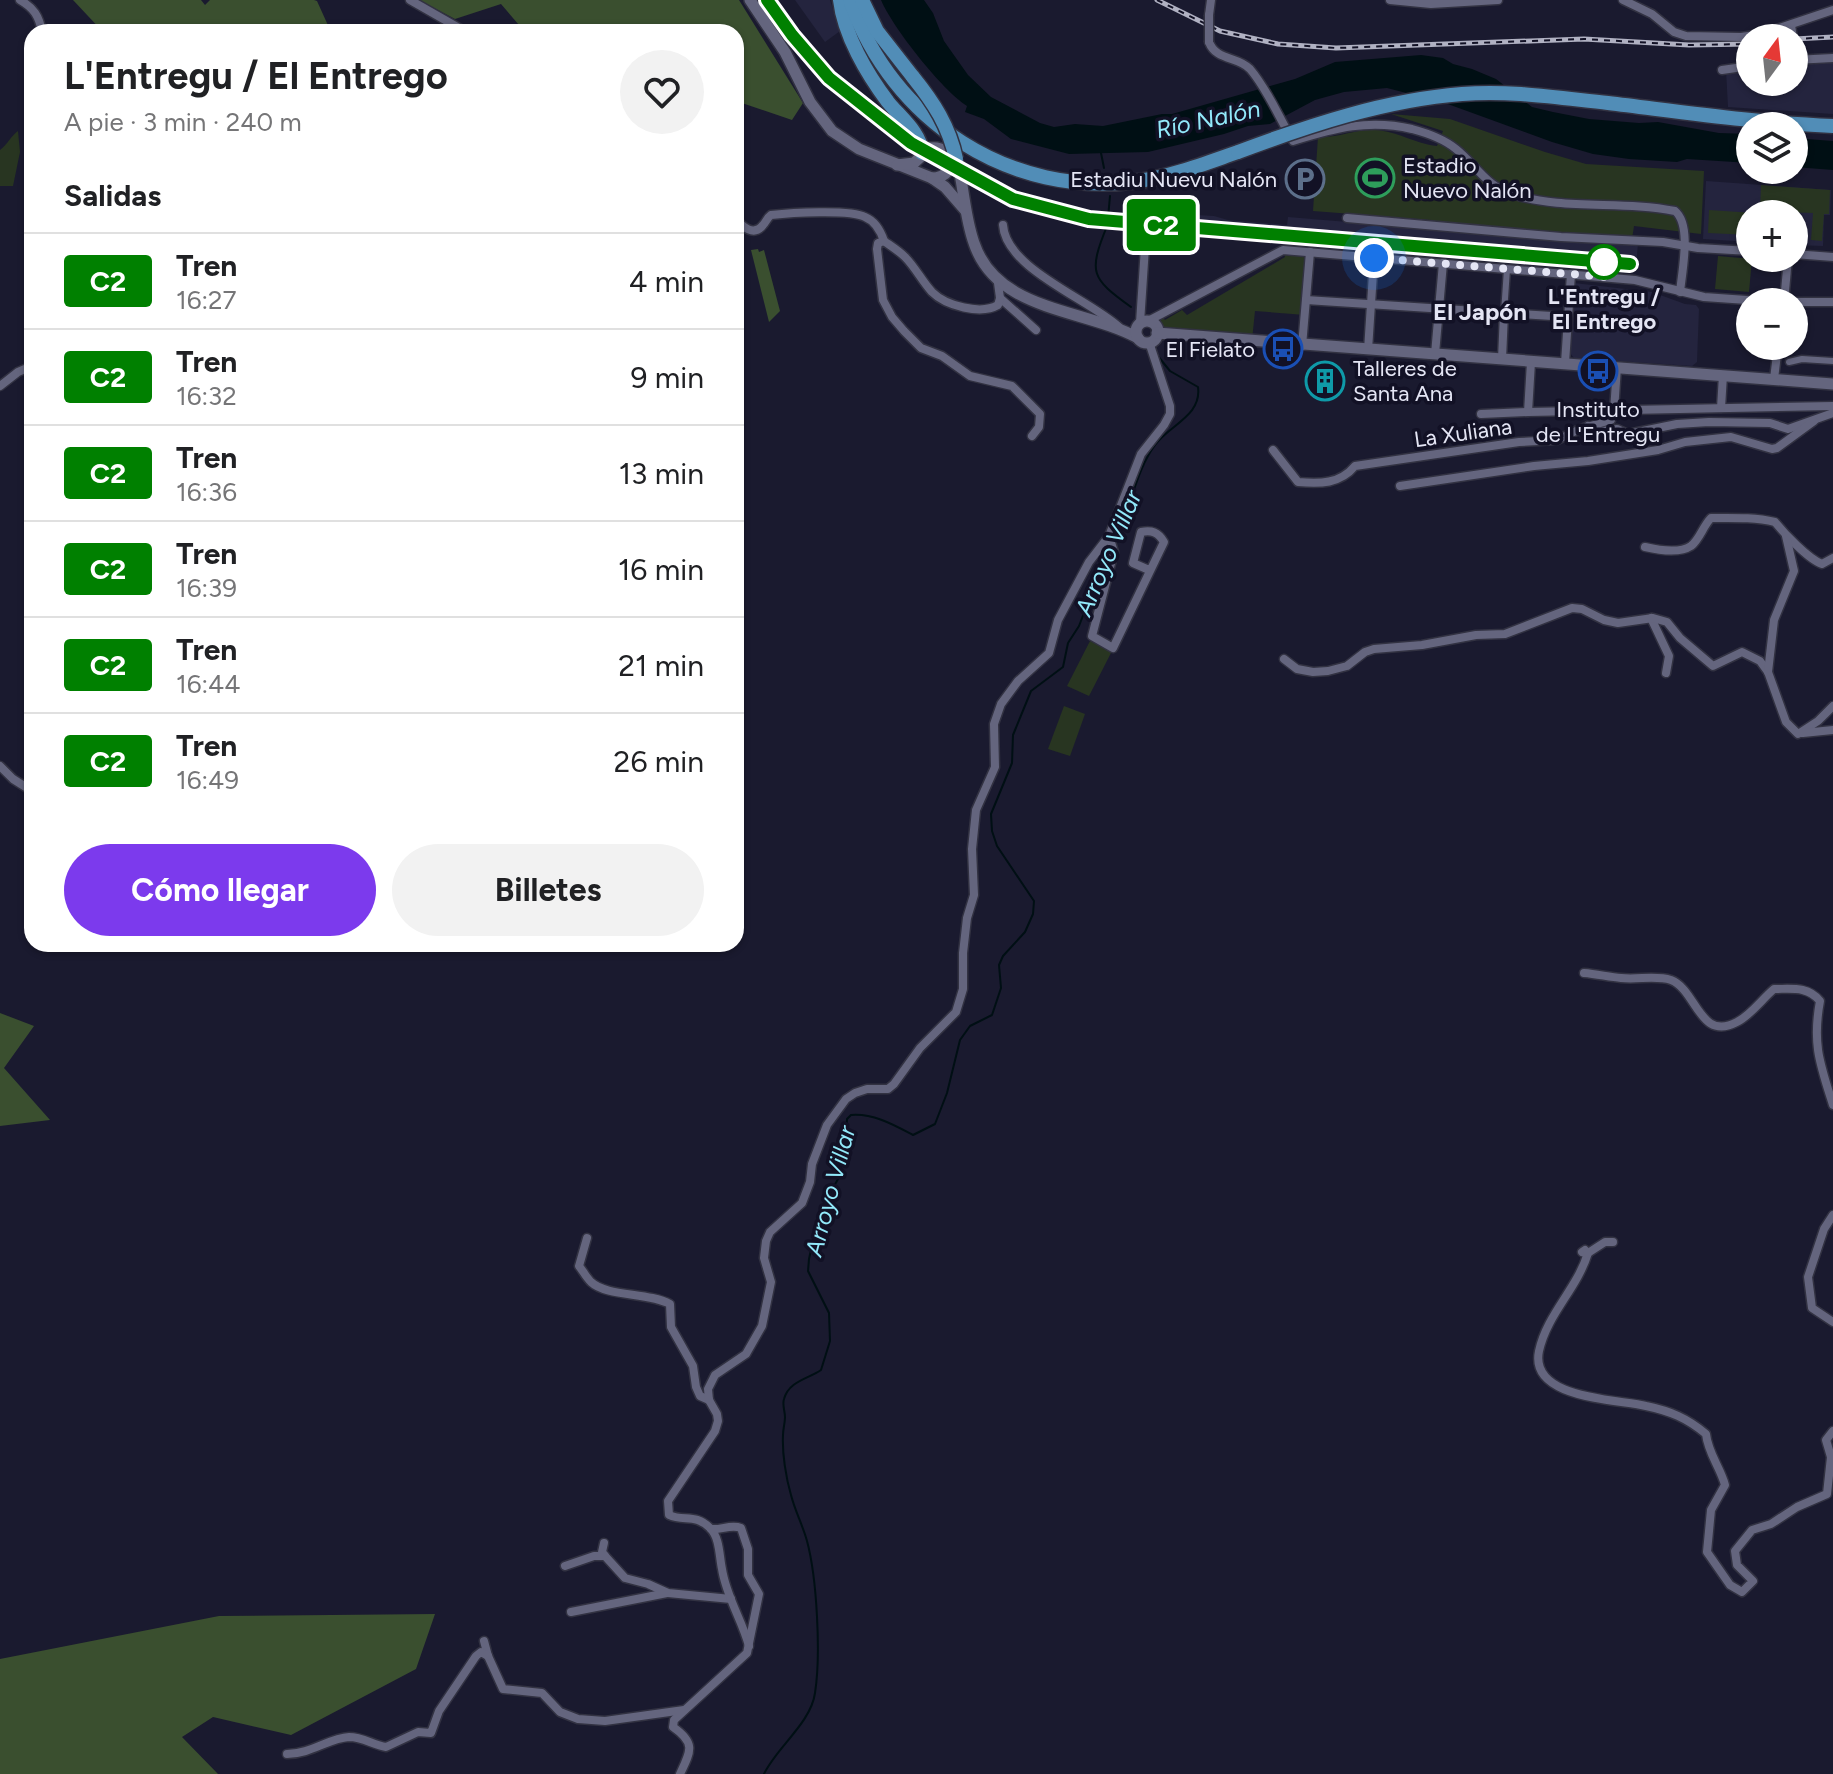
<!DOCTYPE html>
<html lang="es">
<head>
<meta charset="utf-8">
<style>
  body { margin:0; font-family:Figtree,sans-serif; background:#f2f2f2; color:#202124; height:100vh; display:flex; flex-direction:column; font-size:30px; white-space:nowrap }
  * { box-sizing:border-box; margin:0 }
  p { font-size:26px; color:#757577 }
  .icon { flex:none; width:44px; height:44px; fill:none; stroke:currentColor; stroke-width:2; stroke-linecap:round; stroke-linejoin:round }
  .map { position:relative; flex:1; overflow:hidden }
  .side { position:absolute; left:24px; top:24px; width:720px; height:928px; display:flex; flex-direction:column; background:#fff; border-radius:24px; box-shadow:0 2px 6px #0004 }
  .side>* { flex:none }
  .badge { padding:0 16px; border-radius:6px; font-size:28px; line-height:52px }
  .needle { width:52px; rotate:15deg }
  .controls { position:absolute; left:1736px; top:24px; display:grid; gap:16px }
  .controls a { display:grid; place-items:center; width:72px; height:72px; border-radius:50%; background:#fff; box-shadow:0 2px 6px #0004; font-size:40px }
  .you { position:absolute; width:40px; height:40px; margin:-20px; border:6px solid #fff; border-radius:50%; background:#1a73e8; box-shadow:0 0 0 12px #1a73e833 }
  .map>.badge { position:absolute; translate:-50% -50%; box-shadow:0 0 0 4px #fff }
  h2 { padding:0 40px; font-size:30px; line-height:72px }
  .round { display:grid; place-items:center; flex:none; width:84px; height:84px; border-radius:42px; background:#f2f2f2 }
  .overview { display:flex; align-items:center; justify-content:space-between; height:136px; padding:0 40px }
  h1 { font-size:38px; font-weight:700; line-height:60px }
  .button { display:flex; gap:16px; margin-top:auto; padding:16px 40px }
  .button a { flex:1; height:92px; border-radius:48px; background:#7c3aed; color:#fff; font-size:32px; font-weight:700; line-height:92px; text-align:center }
  .button a+a { background:#f2f2f2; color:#202124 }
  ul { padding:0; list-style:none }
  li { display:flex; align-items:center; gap:24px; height:96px; padding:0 40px; border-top:2px solid #e0e0e0 }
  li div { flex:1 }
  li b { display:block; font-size:30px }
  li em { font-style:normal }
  li .badge { min-width:88px; font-weight:700; text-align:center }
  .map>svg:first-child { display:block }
  .built { fill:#24243e }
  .green { fill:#283521 }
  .forest { fill:#3a4f2f }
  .water { fill:#000f14 }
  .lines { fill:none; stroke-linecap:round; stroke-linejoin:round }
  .stream { stroke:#000f14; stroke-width:2 }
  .pedestrian-casing { stroke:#323242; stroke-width:9 }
  .minor-casing { stroke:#323242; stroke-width:11 }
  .tertiary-casing { stroke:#323242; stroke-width:14 }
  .primary-casing { stroke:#323242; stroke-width:17 }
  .pedestrian { stroke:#64657e; stroke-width:6 }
  .minor { stroke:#64657e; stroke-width:8 }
  .tertiary { stroke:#64657e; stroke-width:11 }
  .primary { stroke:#518db7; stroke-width:14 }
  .rail-casing { stroke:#b0b1c2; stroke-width:5 }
  .rail { stroke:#121125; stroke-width:2; stroke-dasharray:6; stroke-linecap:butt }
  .minor-bridge-casing { stroke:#323242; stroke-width:11; stroke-linecap:butt }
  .primary-bridge-casing { stroke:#323242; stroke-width:17; stroke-linecap:butt }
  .minor-bridge { stroke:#64657e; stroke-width:8 }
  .primary-bridge { stroke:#518db7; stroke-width:14 }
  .line-casing { stroke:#fff; stroke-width:18 }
  .line { stroke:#008000; stroke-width:12 }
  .walk { stroke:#e4e5f4; stroke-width:8; stroke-dasharray:0 14.4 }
  .stop-dot { fill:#fff; stroke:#008000; stroke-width:4 }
  .labels { text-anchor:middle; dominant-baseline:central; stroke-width:7; stroke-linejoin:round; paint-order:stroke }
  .poi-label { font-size:22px; fill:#e4e5f4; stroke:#121125; text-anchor:start }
  .stop-label { font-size:22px; font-weight:bold; fill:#e4e5f4; stroke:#121125 }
  .street-label { font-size:22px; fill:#e4e5f4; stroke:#121125 }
  .water-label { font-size:24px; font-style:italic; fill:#92e9fa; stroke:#121125 }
  .neighbourhood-label { font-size:24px; font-weight:bold; fill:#e4e5f4; stroke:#121125 }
</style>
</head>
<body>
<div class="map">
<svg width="1833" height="1774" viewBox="0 0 1833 1774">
  <rect width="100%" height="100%" fill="#1a1a2f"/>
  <g class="built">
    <polygon points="795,0 830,0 840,31 825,42"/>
    <polygon points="1809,63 1833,63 1833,114 1728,107 1726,70 1750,67 1750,82 1794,82 1794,68 1808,67"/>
    <polygon points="1706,181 1831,190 1830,215 1824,215 1823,246 1794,245 1794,214 1750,214 1750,242 1703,239"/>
    <polygon points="1125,211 1214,216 1228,220 1287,225 1288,217 1562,240 1638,243 1636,268 1318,242 1306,246 1271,241 1154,232 1123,228"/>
    <polygon points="1574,283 1652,292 1685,304 1696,305 1699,309 1697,362 1692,366 1574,358 1570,353"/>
  </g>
  <g class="green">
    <path d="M1391 114 1450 119 1545 152 1586 164 1704 171 1701 234 1634 226 1632 239 1431 225V220L1313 211 1318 137C1338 138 1355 129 1375 130 1398 131 1415 144 1437 146L1443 131Z"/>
    <path d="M18 131 20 152 13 186H0V150C8 144 10 137 18 131Z"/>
    <polygon points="1761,185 1830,190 1829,214 1824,214 1822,241 1811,240 1813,213 1760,211"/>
    <polygon points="1709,210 1754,213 1750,214 1750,235 1708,233"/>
    <polygon points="1283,250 1310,252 1305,315 1255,311 1252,340 1157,329 1155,325 1160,315 1165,320 1182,310 1187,315 1285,257"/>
    <polygon points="1718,256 1752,259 1749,292 1715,289"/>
    <polygon points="1090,641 1112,651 1089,696 1067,686"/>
    <polygon points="1064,706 1085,714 1070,756 1048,749"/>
  </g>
  <g class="forest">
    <polygon points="73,0 201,0 205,5 210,0 314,0 317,1 331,32 103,32"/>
    <polygon points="419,0 739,0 803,103 792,120 736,101 736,32 525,32 501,4 455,19"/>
    <polygon points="758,249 759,252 764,250 780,311 769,322 751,250"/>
    <polygon points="0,1013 34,1026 4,1068 50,1120 0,1126"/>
    <polygon points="435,1614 416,1669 291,1735 213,1717 182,1737 218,1774 0,1774 0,1659 219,1616"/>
  </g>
  <g class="water">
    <path d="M881 0H924L933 13 944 41 968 75 991 97 1040 123 1054 127 1075 124 1103 126 1162 114H1172L1295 79 1335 62 1421 55 1443 58 1453 64 1472 69 1496 79 1532 107 1553 112 1589 119 1639 123 1658 122 1719 133 1750 134V163L1687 159 1677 162 1629 159 1593 154 1552 142 1445 103 1387 88 1344 92 1315 100 1270 124 1248 126 1224 134 1148 152 1069 154 1011 139 984 119 965 112 967 106C942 90 893 28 881 0Z"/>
    <polygon points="1794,138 1833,141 1833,170 1794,167"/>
  </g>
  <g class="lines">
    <g class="stream">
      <polyline points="1101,153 1104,168"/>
      <polyline points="1108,218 1110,196"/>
      <path d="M1107 226C1088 273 1091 278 1131 307"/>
      <path d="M1114 539C1131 510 1135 472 1155 445 1169 425 1202 416 1198 387L1170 371 1157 355"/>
      <path d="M764 1774C776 1748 811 1723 815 1693 821 1655 817 1578 807 1541 803 1526 795 1511 791 1495 786 1478 782 1453 783 1435 783 1429 785 1423 785 1417 785 1411 782 1405 784 1399 789 1381 808 1379 821 1370L830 1341 829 1313 808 1271 809 1259 819 1213 838 1179 845 1148 847 1119 851 1115C873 1113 894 1125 913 1135L935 1124 947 1093 960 1040 970 1026 992 1015 1001 988 999 965 1003 956 1025 932 1033 914 1034 901 997 846 992 831 991 814 1012 763 1013 735 1031 691 1063 667 1068 643 1079 626 1089 600 1094 574 1109 547"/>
    </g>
    <g class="pedestrian-casing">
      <g id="pedestrian">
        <polyline points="1504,313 1507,269"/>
        <polyline points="1789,362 1802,359 1833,361"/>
      </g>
    </g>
    <g class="minor-casing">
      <g id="minor">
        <path d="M20 0C34 8 39 16 42 32"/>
        <polyline points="410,0 466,32"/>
        <polyline points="1390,0 1431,4 1498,0"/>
        <polyline points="1623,0 1652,14 1674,32 1686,36 1741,37 1762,34 1833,10"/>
        <polyline points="1209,15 1211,0"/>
        <polyline points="1791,25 1793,38"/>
        <path d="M1209 42C1216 61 1238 56 1250 69 1268 90 1279 118 1293 141 1335 128 1369 119 1412 129 1427 133 1444 139 1456 149 1476 165 1486 186 1512 194 1564 211 1622 200 1675 211 1692 225 1682 271 1680 292"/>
        <polyline points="1794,44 1798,59"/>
        <polyline points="1794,60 1833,58"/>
        <polyline points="1722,70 1750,66"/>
        <path d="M736 218C742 227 754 237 763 225 766 222 767 218 771 215 789 213 850 209 865 217 875 221 881 232 884 241"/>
        <polyline points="1347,218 1561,237 1663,242 1698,248 1750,251"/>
        <path d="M1003 225C1006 269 1089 299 1119 327"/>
        <polyline points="1794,254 1833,257"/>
        <polyline points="998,283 1000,298 1036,330"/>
        <path d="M1000 298 998 305C981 315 946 306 932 292 922 281 915 267 905 257 899 251 891 246 884 241L878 243 877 249 883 300 892 317 904 331 921 348 942 356 970 376 1012 386 1040 414 1039 427 1032 436"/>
        <polyline points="1306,300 1568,317"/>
        <polyline points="1784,302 1788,258"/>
        <polyline points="1148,321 1283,250 1635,280 1704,297 1775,302 1833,302"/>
        <polyline points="1140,323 1145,247 1152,237 1163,238"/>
        <polyline points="1302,346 1310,252"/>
        <polyline points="1368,350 1374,258"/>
        <polyline points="1435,354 1443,263"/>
        <polyline points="1502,359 1504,313"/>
        <polyline points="1531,362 1528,412 1833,406"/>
        <polyline points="1565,363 1571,274"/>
        <polyline points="1774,379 1778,346"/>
        <polyline points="0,386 18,372 32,366"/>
        <polyline points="1721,408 1723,375"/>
        <polyline points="1481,414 1528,412"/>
        <polyline points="1588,426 1597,432 1617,429 1628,434 1677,424 1709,422 1770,423 1788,429 1833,413"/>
        <path d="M1273 450 1298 482C1320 484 1340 484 1355 466L1519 442 1557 440 1580 429 1611 420 1614 411 1617 367"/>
        <polyline points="1400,486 1534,466 1588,461 1658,450 1685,442 1731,437 1772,449 1777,448 1814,421"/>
        <path d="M1109 536 1114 552 1092 636 1113 648 1164 542C1158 532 1152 530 1141 532L1133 563 1149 570"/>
        <path d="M1645 547C1658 550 1679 554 1691 546 1700 539 1703 526 1711 518 1732 518 1754 517 1775 522 1784 533 1808 559 1822 564L1833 558"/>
        <polyline points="1651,618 1669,656 1666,673"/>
        <polyline points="1284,659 1297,669 1313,672 1328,671 1347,666 1365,652 1374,649 1422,645 1476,635 1505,634 1572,608 1582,609 1604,620 1618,623 1653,618 1667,622 1680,638 1713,666 1742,652 1760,661 1768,672 1786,722 1798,734 1818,721 1833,706"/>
        <polyline points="1768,672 1774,620 1794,571 1786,536"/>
        <polyline points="1803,733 1833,730"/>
        <polyline points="0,766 13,779 32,791"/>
        <path d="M1584 973C1597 974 1609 977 1621 978 1638 980 1655 975 1671 980 1697 990 1699 1042 1737 1022 1751 1015 1762 999 1774 989 1792 989 1808 986 1820 1001 1812 1044 1820 1064 1833 1105"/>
        <polyline points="1833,1215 1824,1229 1808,1277 1812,1308 1833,1322"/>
        <path d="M587 1238 579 1266C583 1271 586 1277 591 1282 607 1297 648 1292 670 1304L671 1327 693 1366 696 1387 700 1396 709 1400"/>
        <path d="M1582 1252 1585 1250 1588 1253C1577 1289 1547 1314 1539 1351 1529 1399 1616 1399 1646 1406 1670 1411 1687 1418 1706 1434 1708 1453 1720 1467 1725 1485L1711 1510 1707 1552 1730 1585 1742 1592 1753 1581 1737 1565 1735 1551 1752 1530 1771 1524 1797 1507 1827 1494 1831 1457 1826 1440 1833 1431"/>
        <polyline points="1588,1253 1605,1242 1613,1242"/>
        <polyline points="604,1543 602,1552 605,1556 625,1578 648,1584 668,1593 731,1599"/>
        <polyline points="565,1566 594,1556 605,1556"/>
        <polyline points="571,1612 667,1593"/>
        <polyline points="484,1641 488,1656 503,1689 542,1693 560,1712 578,1719 605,1721 684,1710"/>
        <path d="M749 1646C742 1620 726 1596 722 1569 719 1555 720 1538 710 1528 695 1513 684 1522 669 1515L668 1501 715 1431 718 1421 717 1414 709 1400 708 1389 715 1375 746 1354 762 1326 771 1282 764 1258 766 1241 770 1232 802 1203 810 1182 812 1164 827 1125 846 1099 855 1093 867 1089H888L894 1084 920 1048 956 1012 963 989V953L967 918 974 895 972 849 976 810 995 767 994 724 1001 704 1018 681 1049 653 1058 620 1089 562 1109 536 1141 454 1164 425 1170 414V406L1149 342"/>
        <path d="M287 1754C311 1754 329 1738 349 1737 363 1737 373 1745 386 1747L418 1732 431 1733 439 1711 476 1656 481 1652 488 1656"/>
        <path d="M680 1774C691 1751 696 1743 673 1727L674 1720 747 1653 759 1594 748 1575V1549L741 1528C731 1524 722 1530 711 1529"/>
      </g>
    </g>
    <g class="tertiary-casing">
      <g id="tertiary">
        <polyline points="750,0 785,52 810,102 832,131 859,149 932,178 945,187 965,210"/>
        <path d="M897 165 914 163 930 148C941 146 954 154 958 164 964 190 965 218 974 243 997 312 1083 308 1138 338"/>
        <path d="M932 178C946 178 954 168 948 154"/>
        <circle cx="1147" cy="332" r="11"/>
        <polyline points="1157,333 1833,384"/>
      </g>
    </g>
    <g class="primary-casing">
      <g id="primary">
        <path d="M840 0C844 35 867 74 888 102 900 117 921 133 922 153"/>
        <path d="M850 0C892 121 1011 199 1139 181 1173 176 1206 163 1238 152"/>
        <polyline points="862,0 877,31 913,77"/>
      </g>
    </g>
    <use href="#pedestrian" class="pedestrian"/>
    <use href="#minor" class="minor"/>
    <use href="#tertiary" class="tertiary"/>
    <use href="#primary" class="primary"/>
    <g class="rail-casing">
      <g id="rail">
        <polyline points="767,0 792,35 829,78 911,143"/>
        <polyline points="1157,0 1220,31 1278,44 1336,48 1584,39 1689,45 1750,44"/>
        <polyline points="1794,39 1833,37"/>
        <polyline points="968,176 1013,199 1089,219 1635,265"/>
      </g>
    </g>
    <use href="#rail" class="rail"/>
    <g class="minor-bridge-casing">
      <polyline id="minor-bridge" points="1209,42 1209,15"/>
    </g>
    <g class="primary-bridge-casing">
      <g id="primary-bridge">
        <path d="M913 77C934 103 949 126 956 159"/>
        <path d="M1238 152C1310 125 1385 100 1462 94 1511 90 1560 98 1608 103 1683 112 1757 123 1833 126"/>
      </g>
    </g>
    <use href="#minor-bridge" class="minor-bridge"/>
    <use href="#primary-bridge" class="primary-bridge"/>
  </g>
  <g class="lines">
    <g class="line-casing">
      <polyline id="line" points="767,0 792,35 829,78 911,143 1013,199 1089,219 1630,264"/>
    </g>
    <use href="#line" class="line"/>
    <polyline class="walk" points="1374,258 1608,277 1604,262"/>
  </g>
  <defs>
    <g id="stadium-ring" transform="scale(2)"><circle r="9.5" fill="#121125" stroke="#2e9e5b" stroke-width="1.5"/><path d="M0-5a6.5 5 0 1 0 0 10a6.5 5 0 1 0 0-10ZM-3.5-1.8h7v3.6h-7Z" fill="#2e9e5b"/></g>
    <g id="parking-ring" transform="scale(2)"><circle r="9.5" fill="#121125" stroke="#5c6f8a" stroke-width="1.5"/><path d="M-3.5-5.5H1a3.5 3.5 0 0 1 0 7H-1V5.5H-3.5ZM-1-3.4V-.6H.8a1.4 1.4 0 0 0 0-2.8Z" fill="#5c6f8a"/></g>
    <g id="bus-ring" transform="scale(2)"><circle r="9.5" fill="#121125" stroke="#1a4fb4" stroke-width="1.5"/><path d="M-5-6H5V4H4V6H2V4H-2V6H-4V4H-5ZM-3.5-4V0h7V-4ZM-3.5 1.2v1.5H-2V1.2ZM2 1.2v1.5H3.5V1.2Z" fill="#1a4fb4"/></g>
    <g id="building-ring" transform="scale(2)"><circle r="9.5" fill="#121125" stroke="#0f9aa8" stroke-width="1.5"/><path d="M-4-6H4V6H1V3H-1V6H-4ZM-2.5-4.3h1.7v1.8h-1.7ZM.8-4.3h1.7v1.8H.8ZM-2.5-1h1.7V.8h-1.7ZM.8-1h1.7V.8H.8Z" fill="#0f9aa8"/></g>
  </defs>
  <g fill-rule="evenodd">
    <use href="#stadium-ring" x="1375" y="178"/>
    <use href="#parking-ring" x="1305" y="179"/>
    <use href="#bus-ring" x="1283" y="349"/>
    <use href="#bus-ring" x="1598" y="371"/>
    <use href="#building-ring" x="1325" y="381"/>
  </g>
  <circle class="stop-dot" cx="1604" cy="262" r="16"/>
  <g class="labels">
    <g class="poi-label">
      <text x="1403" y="165">Estadio<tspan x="1403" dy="25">Nuevo Nalón</tspan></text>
      <text x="1277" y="179" text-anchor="end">Estadiu Nuevu Nalón</text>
      <text x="1255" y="349" text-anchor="end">El Fielato</text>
      <text x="1353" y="368">Talleres de<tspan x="1353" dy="25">Santa Ana</tspan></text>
      <text x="1598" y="409" text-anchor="middle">Instituto<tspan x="1598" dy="25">de L'Entregu</tspan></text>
    </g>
    <g class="stop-label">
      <text x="1604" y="296">L'Entregu /<tspan x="1604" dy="25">El Entrego</tspan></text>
    </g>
    <g class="street-label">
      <text transform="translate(1463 433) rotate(-8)">La Xuliana</text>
    </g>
    <g class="water-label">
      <text transform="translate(1208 119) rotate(-12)">Río Nalón</text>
      <text transform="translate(1108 553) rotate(-67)">Arroyo Villar</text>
      <text transform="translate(830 1191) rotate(-75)">Arroyo Villar</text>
    </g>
    <g class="neighbourhood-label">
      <text x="1480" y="311">El Japón</text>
    </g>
  </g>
</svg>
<div class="controls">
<a><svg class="needle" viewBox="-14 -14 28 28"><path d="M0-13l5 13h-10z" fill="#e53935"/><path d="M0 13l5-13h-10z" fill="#757577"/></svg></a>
<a><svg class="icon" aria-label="layers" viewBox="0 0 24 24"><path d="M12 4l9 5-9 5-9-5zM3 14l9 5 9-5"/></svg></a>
<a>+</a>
<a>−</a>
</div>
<div class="you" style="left:1374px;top:258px"></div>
<b class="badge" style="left:1161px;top:225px;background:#008000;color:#fff">C2</b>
<section class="side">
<div class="overview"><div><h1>L'Entregu / El Entrego</h1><p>A pie · 3 min · 240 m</p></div><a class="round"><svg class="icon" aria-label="heart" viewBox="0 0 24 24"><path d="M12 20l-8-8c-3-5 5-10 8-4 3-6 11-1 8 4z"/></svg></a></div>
<h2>Salidas</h2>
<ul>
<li><span class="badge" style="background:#008000;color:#fff">C2</span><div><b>Tren</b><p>16:27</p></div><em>4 min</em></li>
<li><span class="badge" style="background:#008000;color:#fff">C2</span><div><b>Tren</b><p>16:32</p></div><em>9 min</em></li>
<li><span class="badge" style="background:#008000;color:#fff">C2</span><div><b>Tren</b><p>16:36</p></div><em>13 min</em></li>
<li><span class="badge" style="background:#008000;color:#fff">C2</span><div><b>Tren</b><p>16:39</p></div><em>16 min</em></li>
<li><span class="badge" style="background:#008000;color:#fff">C2</span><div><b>Tren</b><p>16:44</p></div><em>21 min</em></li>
<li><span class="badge" style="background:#008000;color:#fff">C2</span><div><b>Tren</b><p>16:49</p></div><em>26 min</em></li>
</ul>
<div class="button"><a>Cómo llegar</a><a>Billetes</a></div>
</section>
</div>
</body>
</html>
